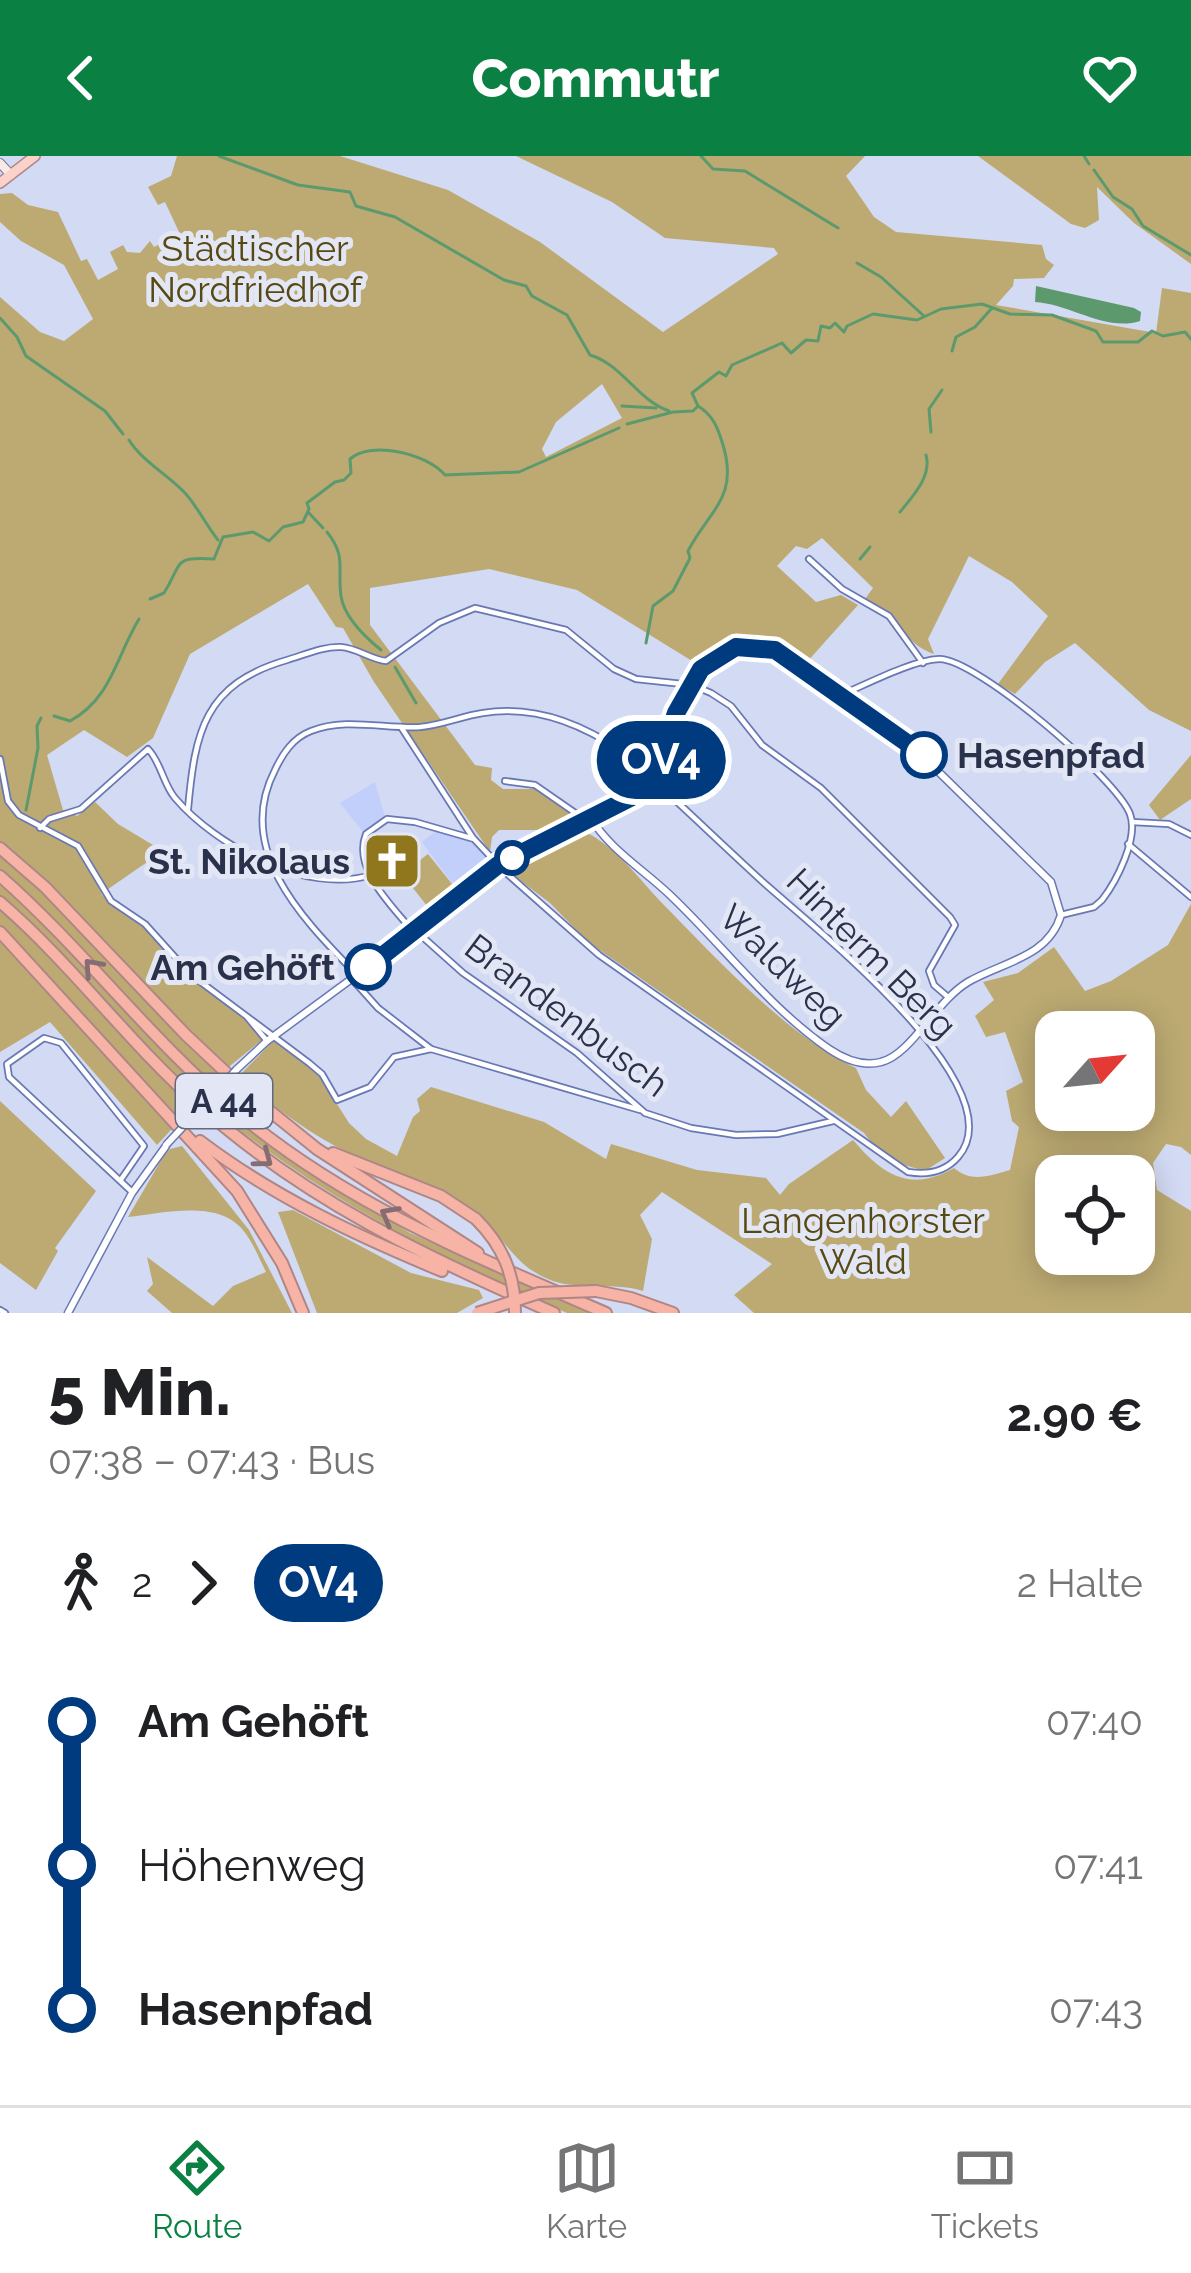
<!DOCTYPE html>
<html lang="de">
<head>
<meta charset="utf-8">
<style>
  body { margin:0; font-family:Raleway,sans-serif; background:#f6f6f6; color:#202124; height:100vh; display:flex; flex-direction:column; font-size:45px; white-space:nowrap }
  * { box-sizing:border-box; margin:0 }
  p { font-size:39px; color:#757577 }
  .icon { flex:none; width:66px; height:66px; fill:none; stroke:currentColor; stroke-width:2; stroke-linecap:round; stroke-linejoin:round }
  .map { position:relative; height:1157px; overflow:hidden }
  .panel { display:flex; flex-direction:column; background:#fff; flex:1 }
  .panel>* { flex:none }
  .badge { padding:0 24px; border-radius:39px; font-size:42px; line-height:78px }
  .needle { width:78px; rotate:63deg }
  .fabs { position:absolute; left:1035px; top:855px; display:grid; gap:24px }
  .fabs a { display:grid; place-items:center; width:120px; height:120px; border-radius:24px; background:#fff; box-shadow:0 6px 30px #0003; font-size:60px }
  .map>.badge { position:absolute; translate:-50% -50%; box-shadow:0 0 0 6px #fff }
  .legs { display:flex; align-items:center; gap:18px; height:132px; padding:0 48px; font-size:39px }
  .legs p { margin-inline-start:auto }
  .headline { display:flex; align-items:center; justify-content:space-between; height:204px; padding:0 48px }
  h1 { font-size:66px; font-weight:800; line-height:90px }
  ul { padding:0 48px; list-style:none }
  li { display:flex; align-items:center; gap:42px; height:144px; font-size:45px }
  li i { display:grid; place-items:center; width:18px; height:100%; margin:0 15px; background:currentColor }
  li i::after { content:''; width:30px; height:30px; margin:-15px; border:9px solid; border-radius:50%; background:#fff }
  li p { margin-inline-start:auto }
  li:first-child i { background:linear-gradient(#0000 50%,currentColor 0) }
  li:last-child i { background:linear-gradient(currentColor 50%,#0000 0) }
  header { display:flex; justify-content:space-between; align-items:center; height:156px; padding:0 48px; background:#0b8043; color:#fff; font-size:54px; font-weight:800 }
  .dock { display:flex; justify-content:space-around; align-items:center; height:168px; border-top:3px solid #e0e0e0; background:#fff; font-size:33px; color:#757577 }
  .dock a { display:grid; justify-items:center; gap:6px }
  .dock .selected { color:#0b8043 }
  .map>svg:first-child { display:block }
  .built { fill:#c2cffa }
  .green { fill:#bcaa72; fill-rule:evenodd }
  .water { fill:#5c9a6e }
  .lines { fill:none; stroke-linecap:round; stroke-linejoin:round }
  .stream { stroke:#5c9a6e; stroke-width:3 }
  .minor-casing { stroke:#6978b3; stroke-width:8 }
  .tertiary-casing { stroke:#6978b3; stroke-width:9 }
  .secondary-casing { stroke:#6978b3; stroke-width:10 }
  .primary-casing { stroke:#af8686; stroke-width:12 }
  .motorway-casing { stroke:#af8686; stroke-width:14 }
  .minor { stroke:#fff; stroke-width:4.5 }
  .tertiary { stroke:#fff; stroke-width:6 }
  .secondary { stroke:#fde8e4; stroke-width:8 }
  .primary { stroke:#fad2ca; stroke-width:9 }
  .motorway { stroke:#f7b4a6; stroke-width:10 }
  .tertiary-bridge-casing { stroke:#6978b3; stroke-width:9; stroke-linecap:butt }
  .motorway-bridge-casing { stroke:#af8686; stroke-width:14; stroke-linecap:butt }
  .tertiary-bridge { stroke:#fff; stroke-width:6 }
  .motorway-bridge { stroke:#f7b4a6; stroke-width:10 }
  .oneway { stroke:#866c73 }
  .line-1-casing { stroke:#fff; stroke-width:27 }
  .line-1 { stroke:#003b80; stroke-width:18 }
  .stop-1-dot { fill:#fff; stroke:#003b80; stroke-width:6 }
  .labels { text-anchor:middle; dominant-baseline:central; stroke-width:10; stroke-linejoin:round; paint-order:stroke }
  .shield { fill:#e3e7f5; stroke:#62687d; stroke-width:3 }
  .shield-label { font-size:33px; font-weight:bold; fill:#2a314a }
  .park-label { font-size:36px; fill:#584913; stroke:#e3e7f5 }
  .stop-label { font-size:36px; font-weight:bold; fill:#2a314a; stroke:#e3e7f5; text-anchor:start }
  .poi-label { font-size:36px; font-weight:bold; fill:#2a314a; stroke:#e3e7f5; text-anchor:end }
  .street-label { font-size:36px; fill:#2a314a; stroke:#e3e7f5 }
</style>
</head>
<body>
<header><svg class="icon" aria-label="back" viewBox="0 0 24 24"><path d="M15 5l-7 7 7 7"/></svg>Commutr<svg class="icon" aria-label="heart" viewBox="0 0 24 24"><path d="M12 20l-8-8c-3-5 5-10 8-4 3-6 11-1 8 4z"/></svg></header>
<div class="map">
<svg width="1191" height="1157" viewBox="0 0 1191 1157">
  <rect width="100%" height="100%" fill="#d2daf4"/>
  <g class="built">
    <polygon points="375,626 385,661 364,677 340,647"/>
    <polygon points="437,674 473,685 492,708 458,735 422,686"/>
  </g>
  <g class="green">
    <path d="M177 0H340L448 34 540 86 663 176 778 98 774 92 665 82 612 46 516 0H865L846 20 874 61 896 76 1042 89 1046 103 1054 109 1044 122 1014 123 1013 130 996 149 1156 177 1162 132 1191 137V575L1149 554 1075 487 1045 506 1015 538 998 528 1048 460 1012 426 969 400 928 483 934 498C905 489 894 456 865 443L873 432 822 382 807 393 796 390 777 410 816 446 841 439 858 449 806 507C761 477 742 481 697 508L577 434 489 413 370 432V469L475 609 492 612 491 624 503 633H536L578 660 546 674H499L492 681 490 696 374 526 343 472 336 471 308 428 190 498 153 582 127 601 84 574 47 599 63 654 77 660 95 646 118 668 163 695 101 738 143 770 169 799 268 879 231 909 157 989 50 866 0 896V141L40 176 64 185 93 163 64 109 21 85 0 66V38L12 37 28 49 58 56 81 105 87 103 98 124 118 113 110 96 123 89 127 96 140 97 150 85 154 91 180 78 165 46 158 49 148 31 171 20ZM602 228 622 262 546 301 542 293 556 266Z"/>
    <polygon points="978,0 1191,0 1191,108 1134,67 1097,31 1099,64 1085,72 1071,68"/>
    <polygon points="1191,599 1191,643 1160,664 1149,649"/>
    <path d="M578 673C611 685 636 719 660 745 714 800 787 880 856 912L866 934 891 961 906 945 945 1002 925 1015 884 1003 864 977 588 786 550 747 505 713Z"/>
    <polygon points="428,698 456,733 431,755 402,718"/>
    <path d="M1191 748V999L1181 991 1166 988 1153 1007 1157 1034 1191 1055V1157H754L734 1139 772 1108 662 1036 640 1059 652 1083 643 1135C615 1126 579 1134 553 1125 511 1110 504 1077 471 1053 431 1025 386 1016 345 995 307 976 270 948 239 920L275 883 318 918 349 967 366 983 397 1000 413 961 420 955 417 943 431 931 544 966 606 1003 611 988 697 1014 766 1022 780 1039 789 1028 853 984C883 1019 910 1037 954 1012 972 1027 988 1020 1010 1014L1019 971 1012 965 1006 935 1023 926 1005 876 986 881 975 860 994 844 983 826 1018 817 1054 791 1085 835 1111 825 1168 789ZM1056 876H1134V954H1056ZM1056 1020H1134V1098H1056Z"/>
    <polygon points="0,945 96,1035 55,1092 58,1095 36,1134 0,1107"/>
    <path d="M218 945 289 1002 410 1077 591 1157H567C439 1102 320 1041 212 952Z"/>
    <path d="M182 990 249 1074 292 1157H172L147 1135 153 1128 147 1101 213 1150 233 1130 266 1116C259 1102 252 1084 242 1073 216 1043 161 1058 128 1061L163 1001 170 993Z"/>
    <polygon points="293,1054 411,1117 479,1134 483,1142 457,1157 317,1157 278,1056"/>
  </g>
  <path class="water" d="M1036 130 1134 152 1141 156 1140 165C1106 176 1070 148 1035 146Z"/>
  <g class="lines">
    <g class="stream">
      <path d="M219 0 298 29 350 36 356 50 395 61 504 124 526 130 532 140 567 159 590 199C623 209 636 243 669 255"/>
      <polyline points="701,0 713,13 745,15 838,72"/>
      <polyline points="1084,0 1089,8"/>
      <polyline points="1094,14 1113,41 1132,53 1143,70 1191,99"/>
      <polyline points="857,107 881,121 924,160"/>
      <polyline points="0,162 17,181 26,200 105,255 123,278"/>
      <polyline points="952,195 956,181 975,171 992,152"/>
      <polyline points="622,250 656,252"/>
      <polyline points="627,268 673,256 693,255 698,250 692,237 719,216 726,220 732,209 782,187 791,197 806,184 818,185 821,170 830,172 835,167 844,176 847,170 873,158 917,164 941,153 982,148 1010,158 1052,159 1096,175 1103,186 1138,186 1152,175 1163,180 1185,176 1191,183"/>
      <polyline points="931,276 929,253 942,234"/>
      <path d="M129 284C141 304 168 319 185 337 197 350 206 369 218 384"/>
      <path d="M900 356C913 340 932 320 926 299"/>
      <polyline points="309,357 323,372"/>
      <path d="M327 376C347 401 337 412 341 440 344 461 365 481 381 494"/>
      <polyline points="860,403 870,391"/>
      <path d="M150 443 164 437C183 407 172 400 214 403L223 381 253 376 269 385 283 371 303 366 309 353 307 347 335 326 344 324 351 317 350 303C372 284 427 298 445 319L519 316 619 272"/>
      <path d="M646 487 653 450 673 435 690 402 688 395C709 354 739 342 723 289 718 272 713 259 698 250"/>
      <polyline points="395,511 416,547"/>
      <path d="M54 560 70 565C111 543 116 501 139 463"/>
      <polyline points="26,654 38,592 37,570 41,562"/>
    </g>
    <g class="minor-casing">
      <g id="minor">
        <polyline points="809,403 842,433 889,460 923,507"/>
        <path d="M843 538C867 528 913 504 939 503 976 502 1117 623 1130 658 1139 682 1116 726 1102 744L1094 751 1061 759"/>
        <polyline points="401,571 473,682"/>
        <polyline points="0,603 8,645 19,659 78,690 111,745 145,768 190,818 309,907 322,918 337,944 370,931 394,901 431,893"/>
        <polyline points="505,625 535,629 584,663"/>
        <path d="M188 653C195 576 204 528 287 504 304 499 324 490 341 491 357 492 370 503 386 505L439 467 475 452 566 474 614 513 636 523 692 529 711 537 731 550 762 589 821 632 950 761 955 769 929 815 934 829 948 841"/>
        <polyline points="1132,666 1169,668 1191,679"/>
        <path d="M40 672 49 663 81 653 148 593C161 606 163 628 175 642 216 690 306 739 371 719"/>
        <polyline points="1128,688 1191,741"/>
        <polyline points="416,775 463,817 577,897 645,957 691,972 736,979 777,978 833,965"/>
        <path d="M357 819C305 765 233 695 275 614 283 597 293 582 311 575 345 561 385 573 420 571 442 569 462 560 483 557 533 549 580 567 621 595 669 637 715 682 763 726 808 767 1019 931 958 1001 945 1016 926 1019 908 1016L599 799 504 715 474 683 415 666 387 663 366 678C352 714 393 750 414 777"/>
        <polyline points="352,823 378,852 431,893 640,954"/>
        <polyline points="248,862 267,885"/>
        <polyline points="120,1025 144,990 61,887 44,882 7,908 9,921 131,1035"/>
        <polyline points="0,1154 5,1157"/>
      </g>
    </g>
    <g class="tertiary-casing">
      <g id="tertiary">
        <path d="M236 914 267 885 433 763 489 715 636 639 657 613 676 557 701 513 719 499 736 491 775 493 903 581 1051 726 1061 759C1048 802 1002 806 968 826 936 845 911 899 881 906 862 911 844 903 829 893 768 851 723 789 670 739 644 714 609 693 591 662"/>
        <polyline points="68,1157 132,1037 166,990"/>
      </g>
    </g>
    <g class="secondary-casing">
      <polyline id="secondary" points="0,7 11,19"/>
    </g>
    <g class="primary-casing">
      <polyline id="primary" points="0,27 35,0"/>
    </g>
    <g class="motorway-casing">
      <g id="motorway">
        <polyline points="0,692 45,731 186,879 250,939 317,993 478,1097"/>
        <path d="M0 720C84 794 152 886 239 958 348 1049 476 1101 606 1157"/>
        <path d="M0 746C72 808 128 886 199 949 305 1044 426 1101 554 1157"/>
        <polyline points="0,776 237,1035 282,1107 303,1157"/>
        <path d="M200 985C274 1041 357 1080 442 1115"/>
        <polyline points="333,997 441,1040 476,1063"/>
        <polyline points="596,1135 631,1142 673,1157"/>
      </g>
    </g>
    <use href="#minor" class="minor"/>
    <use href="#tertiary" class="tertiary"/>
    <use href="#secondary" class="secondary"/>
    <use href="#primary" class="primary"/>
    <use href="#motorway" class="motorway"/>
    <g class="tertiary-bridge-casing">
      <polyline id="tertiary-bridge" points="166,989 236,914"/>
    </g>
    <g class="motorway-bridge-casing">
      <g id="motorway-bridge">
        <path d="M476 1063C503 1090 515 1119 515 1157"/>
        <polyline points="477,1157 539,1137 596,1135"/>
      </g>
    </g>
    <use href="#tertiary-bridge" class="tertiary-bridge"/>
    <use href="#motorway-bridge" class="motorway-bridge"/>
  </g>
  <defs><path id="oneway-chevron" d="M-2-3.5L2.5 0L-2 3.5" fill="none" stroke-width="1.6" stroke-linecap="round" stroke-linejoin="round" transform="scale(3)"/></defs>
  <g class="oneway">
    <use href="#oneway-chevron" transform="translate(92 811) rotate(-132)"/>
    <use href="#oneway-chevron" transform="translate(264 1003) rotate(37)"/>
    <use href="#oneway-chevron" transform="translate(389 1059) rotate(-151)"/>
  </g>
  <g class="lines">
    <g class="line-1-casing">
      <polyline id="line-1" points="368,811 498,709 636,639 657,613 676,557 701,513 736,491 775,494 924,599"/>
    </g>
    <use href="#line-1" class="line-1"/>
  </g>
  <defs>
    <g id="church-square" transform="scale(3)"><rect x="-9" y="-9" width="18" height="18" rx="4" fill="#90771d" stroke="#e3e7f5"/><path d="M-1.2-6h2.4v3.5h3.3v2.4h-3.3V6h-2.4V-.1h-3.3v-2.4h3.3Z" fill="#fff"/></g>
  </defs>
  <g fill-rule="evenodd">
    <use href="#church-square" x="392" y="705"/>
  </g>
  <g class="stop-1-dot">
    <circle cx="924" cy="599" r="21"/>
    <circle cx="512" cy="702" r="15"/>
    <circle cx="368" cy="811" r="21"/>
  </g>
  <g class="labels">
    <rect class="shield" x="176" y="918" width="96" height="54" rx="9"/>
    <g class="shield-label">
      <text x="224" y="945">A 44</text>
    </g>
    <g class="park-label">
      <text x="255" y="92">Städtischer<tspan x="255" dy="41">Nordfriedhof</tspan></text>
      <text x="863" y="1064">Langenhorster<tspan x="863" dy="41">Wald</tspan></text>
    </g>
    <g class="stop-label">
      <text x="957" y="599">Hasenpfad</text>
      <text x="335" y="811" text-anchor="end">Am Gehöft</text>
    </g>
    <g class="poi-label">
      <text x="350" y="705">St. Nikolaus</text>
    </g>
    <g class="street-label">
      <text transform="translate(872 797) rotate(45)">Hinterm Berg</text>
      <text transform="translate(783 810) rotate(44)">Waldweg</text>
      <text transform="translate(567 859) rotate(37)">Brandenbusch</text>
    </g>
  </g>
</svg>
<div class="fabs">
<a><svg class="needle" viewBox="-14 -14 28 28"><path d="M0-13l5 13h-10z" fill="#e53935"/><path d="M0 13l5-13h-10z" fill="#757577"/></svg></a>
<a><svg class="icon" aria-label="locate" viewBox="0 0 24 24"><circle cx="12" cy="12" r="6"/><path d="M12 2v4M12 18v4M2 12h4M18 12h4"/></svg></a>
</div>
<b class="badge" style="left:661px;top:604px;background:#003b80;color:#fff">OV4</b>
</div>
<section class="panel">
<div class="headline"><div><h1>5 Min.</h1><p>07:38 – 07:43 · Bus</p></div><b>2.90 €</b></div>
<div class="legs"><svg class="icon" aria-label="walk" viewBox="0 0 24 24"><circle cx="13" cy="4" r="2"/><path d="M13 8l-2 6 4 7M11 14l-3 7M7 12l3-4h3l4 4"/></svg>2<svg class="icon" aria-label="forward" viewBox="0 0 24 24"><path d="M9 5l7 7-7 7"/></svg><b class="badge" style="background:#003b80;color:#fff">OV4</b><p>2 Halte</p></div>
<ul>
<li><i style="color:#003b80"></i><b>Am Gehöft</b><p>07:40</p></li>
<li><i style="color:#003b80"></i><span>Höhenweg</span><p>07:41</p></li>
<li><i style="color:#003b80"></i><b>Hasenpfad</b><p>07:43</p></li>
</ul>
</section>
<nav class="dock">
<a class="selected"><svg class="icon" aria-label="directions" viewBox="0 0 24 24"><path d="M12 3l9 9-9 9-9-9zM9 14v-3h6M13 9l2 2-2 2"/></svg>Route</a>
<a><svg class="icon" aria-label="map" viewBox="0 0 24 24"><path d="M3 6l6-2 6 2 6-2v14l-6 2-6-2-6 2zM9 4v14M15 6v14"/></svg>Karte</a>
<a><svg class="icon" aria-label="tickets" viewBox="0 0 24 24"><path d="M3 7h18v10H3zM15 7v10"/></svg>Tickets</a>
</nav>
</body>
</html>
